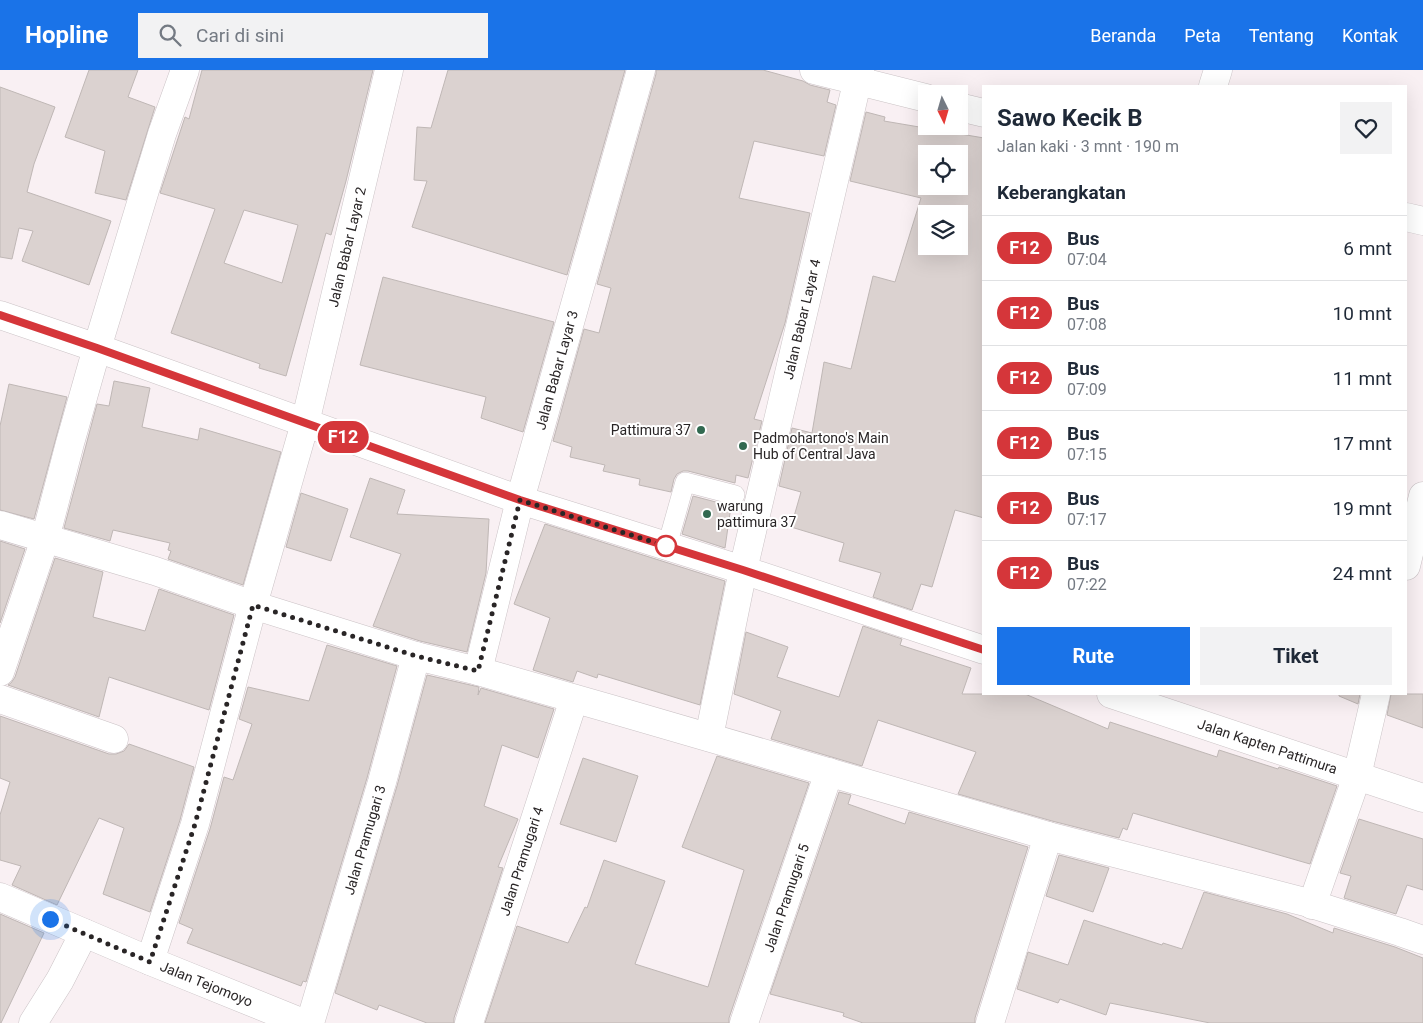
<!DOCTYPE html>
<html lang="id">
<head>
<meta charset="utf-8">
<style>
  body { margin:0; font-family:Roboto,sans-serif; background:#f2f2f3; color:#1f2937; height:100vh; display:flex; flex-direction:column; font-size:19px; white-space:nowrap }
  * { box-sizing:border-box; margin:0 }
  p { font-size:16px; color:#747a83 }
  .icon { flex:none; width:28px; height:28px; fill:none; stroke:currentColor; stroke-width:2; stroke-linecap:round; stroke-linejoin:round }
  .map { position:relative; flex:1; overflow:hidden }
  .panel { position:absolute; left:982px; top:15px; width:425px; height:610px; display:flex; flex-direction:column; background:#fff; border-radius:0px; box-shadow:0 5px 20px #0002 }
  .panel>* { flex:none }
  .badge { padding:0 10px; border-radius:16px; font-size:18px; line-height:32px }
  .needle { width:32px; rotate:175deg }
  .controls { position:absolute; left:918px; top:15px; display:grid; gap:10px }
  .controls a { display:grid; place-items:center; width:50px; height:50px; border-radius:0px; background:#fff; box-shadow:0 5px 20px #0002; font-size:25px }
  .you { position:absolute; width:25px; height:25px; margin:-12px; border:4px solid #fff; border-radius:50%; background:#1a73e8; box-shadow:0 0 0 8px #1a73e833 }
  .map>.badge { position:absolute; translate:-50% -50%; box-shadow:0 0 0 2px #fff }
  h2 { padding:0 15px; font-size:19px; line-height:45px }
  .round { display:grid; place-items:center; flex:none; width:52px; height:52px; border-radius:0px; background:#f2f2f3 }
  .head { display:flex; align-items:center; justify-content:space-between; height:85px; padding:0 15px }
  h1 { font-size:24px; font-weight:700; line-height:38px }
  .cta { display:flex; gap:10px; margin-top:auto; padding:10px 15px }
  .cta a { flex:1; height:58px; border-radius:0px; background:#1a73e8; color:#fff; font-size:20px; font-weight:700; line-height:58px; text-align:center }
  .cta a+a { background:#f2f2f3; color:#1f2937 }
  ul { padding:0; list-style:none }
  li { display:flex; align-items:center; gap:15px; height:65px; padding:0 15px; border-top:1px solid #e0e1e3 }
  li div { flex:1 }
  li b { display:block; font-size:19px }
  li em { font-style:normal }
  li .badge { min-width:55px; font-weight:700; text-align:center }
  header { display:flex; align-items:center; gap:30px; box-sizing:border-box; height:70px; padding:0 25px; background:#1a73e8; color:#fff }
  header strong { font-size:24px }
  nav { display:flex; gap:28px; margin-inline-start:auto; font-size:18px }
  .search { width:350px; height:45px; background:#f2f2f3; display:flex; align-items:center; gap:12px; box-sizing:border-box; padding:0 18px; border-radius:0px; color:#747a83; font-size:19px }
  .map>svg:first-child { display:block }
  .building { fill:#dbd2d0; stroke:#bfb7b5; fill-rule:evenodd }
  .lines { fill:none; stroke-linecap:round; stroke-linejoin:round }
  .lane-casing { stroke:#cbc3c6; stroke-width:20 }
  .street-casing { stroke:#cbc3c6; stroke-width:29 }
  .secondary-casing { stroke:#cbc3c6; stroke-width:29 }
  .lane { stroke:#fff; stroke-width:19 }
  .street { stroke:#fff; stroke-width:28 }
  .secondary { stroke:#fff; stroke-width:28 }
  .line-casing { stroke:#fff; stroke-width:11 }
  .line { stroke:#d5363a; stroke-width:8 }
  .walk { stroke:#292526; stroke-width:5; stroke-dasharray:0 9 }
  .poi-dot { fill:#326950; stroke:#fff; stroke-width:2 }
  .stop-dot { fill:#fff; stroke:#d5363a; stroke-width:2.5 }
  .labels { text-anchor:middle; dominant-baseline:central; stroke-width:4; stroke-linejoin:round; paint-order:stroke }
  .street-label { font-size:14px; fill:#292526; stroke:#fff }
  .poi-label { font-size:14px; fill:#292526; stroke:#fff; text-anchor:start }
</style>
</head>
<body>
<header>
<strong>Hopline</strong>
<div class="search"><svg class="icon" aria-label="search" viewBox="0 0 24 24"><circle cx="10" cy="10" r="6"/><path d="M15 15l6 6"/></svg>Cari di sini</div>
<nav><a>Beranda</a><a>Peta</a><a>Tentang</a><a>Kontak</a></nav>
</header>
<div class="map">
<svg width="1423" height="953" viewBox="0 0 1423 953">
  <rect width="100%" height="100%" fill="#f9f0f3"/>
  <g class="building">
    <polygon points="89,0 138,0 128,27 155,37 126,130 95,123 105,81 65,67"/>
    <path d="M202 0H373L346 111 331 165 326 163 286 306 259 298 260 294 171 263 215 139 160 123 185 47 189 49ZM244 140 298 155 282 213 224 193Z"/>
    <polygon points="448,0 625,0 567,205 412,157 427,111 414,110 417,57 431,58"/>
    <polygon points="656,0 763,0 803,11 810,15 830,20 827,32 836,35 824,86 754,71 739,128 810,143 785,253 754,349 762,351 748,408 736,405 735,413 688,401 683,401 677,404 674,409 671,422 639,415 640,409 603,401 605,395 570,387 572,377 553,371 584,259 599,263 611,218 597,214 656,4"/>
    <polygon points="0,17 55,37 34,94 27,122 111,151 89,215 22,191 33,161 19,158 12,189 0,187"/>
    <path d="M866 42 885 47 884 51 984 68V448L955 440 932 517 921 514 912 540 873 527 881 503 839 491 844 473 791 457 801 422 779 416 792 358 812 363 824 292 851 299 873 206 895 212 921 128 850 111ZM926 84H959V116H926ZM926 144H959V176H926Z"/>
    <polygon points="383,207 554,252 523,362 481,348 486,327 360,295"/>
    <polygon points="114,311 150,318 142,357 198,370 200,358 281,382 243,515 168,489 171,481 168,480 170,473 113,460 110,471 64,458 97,334 109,336"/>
    <polygon points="9,314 67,327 34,449 0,440 0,356"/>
    <polygon points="370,408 405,420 397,444 489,449 486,503 467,582 420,571 373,556 401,484 350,467"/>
    <polygon points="301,423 348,439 331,491 286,477"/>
    <polygon points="693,426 731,436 725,478 682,464"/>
    <polygon points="545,454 725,511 700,635 598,604 597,608 577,601 573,612 533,600 550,548 514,534"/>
    <polygon points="0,471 25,479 0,553"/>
    <polygon points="55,488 103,502 93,547 145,561 159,519 234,545 209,640 109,607 99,647 8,615 11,613 15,607"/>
    <polygon points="863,556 902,569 900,575 971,598 962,624 1025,624 1108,659 1110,652 1217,687 1219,680 1278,699 1279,697 1337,716 1310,794 1133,743 1127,760 1123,758 1119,768 1052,751 958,724 976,682 878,650 862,696 771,669 781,641 734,624 746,562 788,577 777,607 839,627"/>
    <polygon points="327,575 397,596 367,708 306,912 303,911 301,916 187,873 193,859 179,853 210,759 224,707 233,710 252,654 239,649 248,617 309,631"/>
    <polygon points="427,605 479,617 478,625 481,618 554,639 538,688 502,675 484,736 518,749 498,797 503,798 454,948 454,953 427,953 379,935 377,940 335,923 397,716"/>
    <polygon points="1339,624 1360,624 1358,634 1339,626"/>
    <polygon points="1391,624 1423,624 1423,658 1387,645"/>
    <polygon points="0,646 109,684 116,684 124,681 129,674 194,697 180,750 150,842 103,824 124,758 99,748 57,835 12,815 21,796 0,790 0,745 10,712 0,708"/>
    <polygon points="717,686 809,713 729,948 729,953 485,953 517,856 568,873 585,837 587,838 604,790 665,811 635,894 708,917 744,800 682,777"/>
    <polygon points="583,688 638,706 616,772 560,754"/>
    <polygon points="839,722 851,725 848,734 905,754 909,742 1028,777 975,948 975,953 863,953 843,946 844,943 770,924"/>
    <polygon points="1359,749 1423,769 1423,820 1407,815 1396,844 1344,828 1351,806 1340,803"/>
    <polygon points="1059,785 1109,798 1093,842 1046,826"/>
    <polygon points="1204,822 1287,844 1333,863 1334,858 1395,877 1423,888 1423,953 1210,953 1110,933 1106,945 1060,929 1058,933 1017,919 1028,882 1068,895 1084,850 1162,875 1163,873 1182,879"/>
    <polygon points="0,844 44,863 1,953 0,953"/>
  </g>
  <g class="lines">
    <g class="lane-casing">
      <polyline id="lane" points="667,476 685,412 735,425"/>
    </g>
    <g class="street-casing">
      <g id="street">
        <polyline points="814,0 926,28"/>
        <polyline points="1213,16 1218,0"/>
        <polyline points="959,37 984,43"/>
        <polyline points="1406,147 1423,151"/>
        <polyline points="0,455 155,501 253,535 416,586 478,601 611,639 1048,766 1305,832 1400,862 1423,870"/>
        <polyline points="1406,496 1423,426"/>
        <path id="s1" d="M478 601 520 430 641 0"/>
        <polyline points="0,602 45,469 70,373 97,278 162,64 185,0"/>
        <polyline points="0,629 114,669"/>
        <path id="s2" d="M709 667 743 500 860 0"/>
        <path id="s3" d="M0 827 150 891 303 953"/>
        <polyline points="1312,835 1357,706 1376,624"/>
        <path id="s4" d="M150 891 195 754 253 535 305 353 389 0"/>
        <polyline points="33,953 60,910 84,863"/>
        <path id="s5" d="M310 953 382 712 416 586"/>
        <path id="s6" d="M469 953 574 629"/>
        <path id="s7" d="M744 953 829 702"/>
        <polyline points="990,953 1048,766"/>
      </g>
    </g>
    <g class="secondary-casing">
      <g id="secondary">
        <polyline points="0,245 97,278 520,430 743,500 984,580"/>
        <path id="s8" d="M1111 624 1423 728"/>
      </g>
    </g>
    <use href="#lane" class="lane"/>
    <use href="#street" class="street"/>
    <use href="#secondary" class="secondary"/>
  </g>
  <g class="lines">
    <g class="line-casing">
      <polyline id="line" points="0,245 97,278 520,430 743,500 984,580"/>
    </g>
    <use href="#line" class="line"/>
    <polyline class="walk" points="50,849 150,892 195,754 253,535 416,586 478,601 520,430 666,476"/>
  </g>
  <g class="poi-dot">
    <circle cx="701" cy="360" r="5"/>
    <circle cx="743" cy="376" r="5"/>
    <circle cx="707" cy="444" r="5"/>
  </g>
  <circle class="stop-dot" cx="666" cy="476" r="10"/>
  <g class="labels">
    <g class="street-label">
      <text stroke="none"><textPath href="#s4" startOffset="741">Jalan Babar Layar 2</textPath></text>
      <text stroke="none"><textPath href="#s2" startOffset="428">Jalan Babar Layar 4</textPath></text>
      <text stroke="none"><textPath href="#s1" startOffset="311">Jalan Babar Layar 3</textPath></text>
      <text stroke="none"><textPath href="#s8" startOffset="165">Jalan Kapten Pattimura</textPath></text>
      <text stroke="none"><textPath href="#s5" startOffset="191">Jalan Pramugari 3</textPath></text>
      <text stroke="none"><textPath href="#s6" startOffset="170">Jalan Pramugari 4</textPath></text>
      <text stroke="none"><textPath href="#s7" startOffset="132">Jalan Pramugari 5</textPath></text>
      <text stroke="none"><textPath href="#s3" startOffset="224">Jalan Tejomoyo</textPath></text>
    </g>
    <g class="poi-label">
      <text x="691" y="360" text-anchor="end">Pattimura 37</text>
      <text x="753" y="368">Padmohartono's Main<tspan x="753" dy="16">Hub of Central Java</tspan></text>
      <text x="717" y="436">warung<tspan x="717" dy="16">pattimura 37</tspan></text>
    </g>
  </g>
</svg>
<div class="controls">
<a><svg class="needle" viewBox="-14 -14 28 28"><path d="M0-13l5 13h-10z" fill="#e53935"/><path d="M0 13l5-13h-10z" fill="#747a83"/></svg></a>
<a><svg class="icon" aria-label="locate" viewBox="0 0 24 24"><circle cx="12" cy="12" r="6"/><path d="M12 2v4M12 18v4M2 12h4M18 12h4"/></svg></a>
<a><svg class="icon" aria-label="layers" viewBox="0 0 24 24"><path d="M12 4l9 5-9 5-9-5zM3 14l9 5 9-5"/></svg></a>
</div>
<div class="you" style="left:50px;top:849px"></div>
<b class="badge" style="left:343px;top:367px;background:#d5363a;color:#fff">F12</b>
<section class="panel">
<div class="head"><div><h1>Sawo Kecik B</h1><p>Jalan kaki · 3 mnt · 190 m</p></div><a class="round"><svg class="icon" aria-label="heart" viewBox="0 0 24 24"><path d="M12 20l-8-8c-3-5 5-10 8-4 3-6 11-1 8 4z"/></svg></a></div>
<h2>Keberangkatan</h2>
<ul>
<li><span class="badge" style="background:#d5363a;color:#fff">F12</span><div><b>Bus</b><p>07:04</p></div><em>6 mnt</em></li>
<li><span class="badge" style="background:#d5363a;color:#fff">F12</span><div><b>Bus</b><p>07:08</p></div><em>10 mnt</em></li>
<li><span class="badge" style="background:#d5363a;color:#fff">F12</span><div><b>Bus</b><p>07:09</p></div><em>11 mnt</em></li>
<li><span class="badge" style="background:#d5363a;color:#fff">F12</span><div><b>Bus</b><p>07:15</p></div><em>17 mnt</em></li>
<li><span class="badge" style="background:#d5363a;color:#fff">F12</span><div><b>Bus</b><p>07:17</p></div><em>19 mnt</em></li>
<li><span class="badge" style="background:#d5363a;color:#fff">F12</span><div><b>Bus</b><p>07:22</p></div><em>24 mnt</em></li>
</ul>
<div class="cta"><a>Rute</a><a>Tiket</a></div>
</section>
</div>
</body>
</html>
